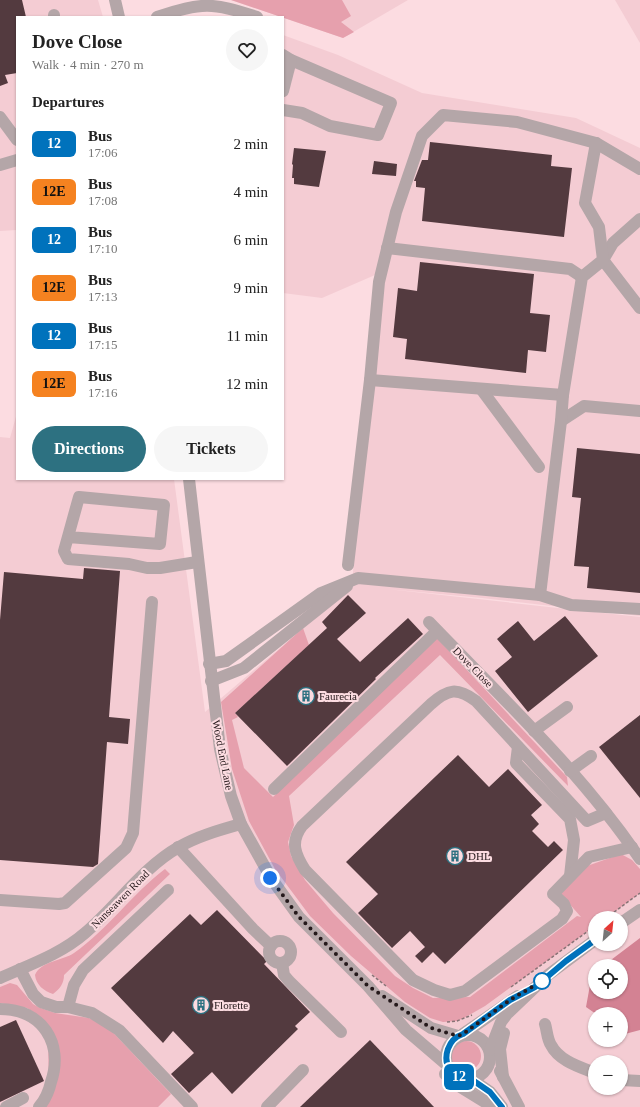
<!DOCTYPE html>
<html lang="en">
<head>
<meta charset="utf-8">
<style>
  body { margin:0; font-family:"Times New Roman",serif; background:#f6f6f6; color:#222; height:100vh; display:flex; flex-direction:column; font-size:15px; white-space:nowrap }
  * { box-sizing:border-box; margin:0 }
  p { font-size:13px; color:#767676 }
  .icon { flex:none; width:22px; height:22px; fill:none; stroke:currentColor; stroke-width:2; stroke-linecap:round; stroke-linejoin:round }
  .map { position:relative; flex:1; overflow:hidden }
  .sheet { position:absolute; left:16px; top:16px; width:268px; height:464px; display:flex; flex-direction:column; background:#fff; border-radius:0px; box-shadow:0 1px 3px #0004 }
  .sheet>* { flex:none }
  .badge { padding:0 8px; border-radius:6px; font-size:14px; line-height:26px }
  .needle { width:26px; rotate:27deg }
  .fabs { position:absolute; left:588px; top:911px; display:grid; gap:8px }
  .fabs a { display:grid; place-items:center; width:40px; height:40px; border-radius:50%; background:#fff; box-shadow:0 1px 3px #0004; font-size:20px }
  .you { position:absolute; width:20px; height:20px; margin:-10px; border:3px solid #fff; border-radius:50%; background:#1a73e8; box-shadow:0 0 0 6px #1a73e833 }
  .map>.badge { position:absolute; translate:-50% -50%; box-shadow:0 0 0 2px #fff }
  h2 { padding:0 16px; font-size:15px; line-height:36px }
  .round { display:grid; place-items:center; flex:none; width:42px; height:42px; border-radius:21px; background:#f6f6f6 }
  .headline { display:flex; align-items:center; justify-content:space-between; height:68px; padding:0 16px }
  h1 { font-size:19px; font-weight:700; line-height:30px }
  .button { display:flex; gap:8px; margin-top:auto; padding:8px 16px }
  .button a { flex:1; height:46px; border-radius:24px; background:#2d7181; color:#fff; font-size:16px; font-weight:700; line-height:46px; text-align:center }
  .button a+a { background:#f6f6f6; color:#222 }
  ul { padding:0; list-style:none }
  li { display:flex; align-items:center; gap:12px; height:48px; padding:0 16px }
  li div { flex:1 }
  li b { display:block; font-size:15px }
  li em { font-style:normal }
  li .badge { min-width:44px; font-weight:700; text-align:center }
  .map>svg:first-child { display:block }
  .built { fill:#f4ccd3; fill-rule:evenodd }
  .green { fill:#e6a0ad }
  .water { fill:#d38293 }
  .building { fill:#533a3f }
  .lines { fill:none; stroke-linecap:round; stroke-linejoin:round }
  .path { stroke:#887376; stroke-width:1.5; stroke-dasharray:3 2; stroke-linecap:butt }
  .minor { stroke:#b4a6a8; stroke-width:12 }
  .line-casing { stroke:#fff; stroke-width:9 }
  .line { stroke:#0072bc; stroke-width:6 }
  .walk { stroke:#25191b; stroke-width:4; stroke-dasharray:0 7.2 }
  .stop-dot { fill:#fff; stroke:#0072bc; stroke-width:2 }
  .labels { text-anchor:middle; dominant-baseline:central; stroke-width:4; stroke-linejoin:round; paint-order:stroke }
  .street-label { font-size:11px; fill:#25191b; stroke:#fcdce1 }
  .poi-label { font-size:11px; fill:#25191b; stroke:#fcdce1; text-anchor:start }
</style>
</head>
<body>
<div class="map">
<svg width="640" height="1107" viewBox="0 0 640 1107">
  <rect width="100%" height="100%" fill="#fcdce1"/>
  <g class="built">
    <polygon points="0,0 98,0 103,17 17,17 17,230 0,231"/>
    <polygon points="231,0 408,0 343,38"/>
    <polygon points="615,0 640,0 640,43"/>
    <path d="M283 35 338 55 422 93 576 118 640 148V616L482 598 387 589 640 617V1107H0V437L10 438 17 413V479H174L205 712 352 586 375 275 322 298 283 293ZM595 918H621V944H595ZM595 966H621V992H595ZM595 1014H621V1040H595ZM595 1062H621V1088H595Z"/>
  </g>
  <g class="green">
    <polygon points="231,0 342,0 351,16 341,22 354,32 343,38"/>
    <polygon points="303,628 309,645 235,713 238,717 232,720 244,768 273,797 435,636 567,777 568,786 440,655 289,796 294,825 288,842 291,856 305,880 333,913 395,976 413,988 433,998 470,997 577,916 581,917 559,892 587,866 621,854 632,860 640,869 640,893 606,918 595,918 595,926 485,1006 464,1018 457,1021 443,1022 430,1018 405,1002 351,956 310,916 275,869 249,821 232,769 221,702"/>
    <path d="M165 869 170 874 64 975C64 983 60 989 53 994 44 991 36 985 35 975 41 961 62 961 74 953 108 929 132 894 165 869Z"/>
    <polygon points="10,983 17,985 33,1004 38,1007 55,1013 89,1018 107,1026 171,1094 158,1107 43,1107 49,1097 48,1028 38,1015 27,1008 0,1003 0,987"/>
    <circle cx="466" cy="1056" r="15"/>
  </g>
  <polygon class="water" points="640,938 640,1030 625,1034 621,1032 621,1014 596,1014 586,1007 592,974 595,972 595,992 621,992 621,966 603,966"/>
  <g class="building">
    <polygon points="0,0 22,0 26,17 17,17 17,73 5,75 8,83 0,86"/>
    <polygon points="430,142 552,155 551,166 572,168 564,237 422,221 425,188 416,187 416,181 414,181 422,160 428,160"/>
    <polygon points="294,148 326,151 319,187 294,184 294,178 292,178 293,165 292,164"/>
    <polygon points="374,161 397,164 396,176 372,174"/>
    <polygon points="420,262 534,274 530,313 550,315 546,352 528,350 526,373 405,359 407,339 393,337 398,288 417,291"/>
    <polygon points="577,448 640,454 640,593 587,588 589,567 574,566 581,498 572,497"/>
    <polygon points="84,568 120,571 109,717 130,719 128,744 107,742 98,864 93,867 0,860 0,620 4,572 83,579"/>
    <polygon points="348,595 366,613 337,639 360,662 408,618 423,634 375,678 376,679 287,766 235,713 327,628 322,622"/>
    <polygon points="565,616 598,656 528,712 495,671 512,657 497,639 518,621 534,641"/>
    <polygon points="640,715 640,798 599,747"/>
    <polygon points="458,755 489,787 508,769 542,805 531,815 539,824 532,831 548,847 554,841 563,850 445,964 433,952 422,963 415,956 425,947 410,931 392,948 358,913 378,894 346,862"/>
    <polygon points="217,910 267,961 264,964 310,1012 295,1026 298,1029 232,1094 212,1072 189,1093 171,1074 194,1053 173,1031 163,1043 111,988 190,914 201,925"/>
    <polygon points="16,1020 44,1081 0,1102 0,1027"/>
    <polygon points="370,1040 434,1107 300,1107"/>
  </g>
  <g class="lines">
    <g class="path">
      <polyline points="606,918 640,893"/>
      <polyline points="372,975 386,986"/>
      <polyline points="511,987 595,926"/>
      <polyline points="447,1022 457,1021 472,1015"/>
    </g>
    <g class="minor">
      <polyline points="115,0 119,17"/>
      <polyline points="54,15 54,17"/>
      <path d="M157 17C203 2 211 2 257 17"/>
      <polyline points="283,55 291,60 391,103 378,135 330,126 302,113 283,110"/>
      <polyline points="283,91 291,60"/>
      <polyline points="0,117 17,140"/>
      <polyline points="0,165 17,160"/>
      <polyline points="640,219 613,243 603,260 640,308"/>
      <polyline points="387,248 570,269 582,277"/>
      <polyline points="370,380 563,395"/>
      <polyline points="481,389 539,467"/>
      <polyline points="561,421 584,406 640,411"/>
      <polyline points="189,479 220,749 231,796 241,824 271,878 299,917 368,986 406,1030 448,1066"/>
      <polyline points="68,537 160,544 164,505 79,497 64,551 68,559 129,564 147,568 160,568 197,562"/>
      <polyline points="348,565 370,380 379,282 396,212 422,136 443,115 517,122 596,143 640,169"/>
      <polyline points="540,595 561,421 563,395 582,277 603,260 599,227 585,203 596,143"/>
      <path d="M429 622C502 698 581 772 640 859"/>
      <polyline points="209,664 226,661 321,593 358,578 540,595 571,605 640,609"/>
      <polyline points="211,681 244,668 347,586"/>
      <polyline points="534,731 567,707"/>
      <polyline points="518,747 516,763 570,819 574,840 570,876"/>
      <polyline points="570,771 591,756"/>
      <polyline points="274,789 437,631"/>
      <path d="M606 813 587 821 476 701C457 687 448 689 431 704L302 826C290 842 295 854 305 870L413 980 434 990 450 995 465 991 562 919 567 911 564 904 553 894 589 857 632 847"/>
      <polyline points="178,847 253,929 271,946"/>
      <polyline points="0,900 59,904 65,903 126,848 133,833 152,602"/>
      <polyline points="621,923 640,910"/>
      <circle cx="280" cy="952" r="11"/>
      <polyline points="282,963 284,975 289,981 341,1032"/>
      <polyline points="20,969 33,994 41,1002 56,1007 68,1007 92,1013 119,1030 192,1107"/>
      <path d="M0 978C29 965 61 954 85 933 117 906 142 868 179 847 198 836 220 830 241 824"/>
      <polyline points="382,996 431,1028 458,1036"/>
      <polyline points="68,1007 74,985 83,970 168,890"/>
      <path d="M0 1009C42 1009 64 1043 51 1082 49 1091 45 1100 39 1107"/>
      <path d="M545 1024C547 1030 547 1039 551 1045 559 1061 580 1067 595 1073"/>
      <polyline points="463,1034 518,996"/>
      <circle cx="468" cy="1057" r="22"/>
      <polyline points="490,1050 501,1022 507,1014 548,975 595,940"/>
      <polyline points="500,1071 519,1107"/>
      <polyline points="445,1074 457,1085 493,1107"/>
      <polyline points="503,1077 500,1049 504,1033"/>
      <polyline points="471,1079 490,1092 502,1107"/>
      <polyline points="621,1080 640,1081"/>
      <polyline points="6,1107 23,1098"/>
      <polyline points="267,1107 303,1070"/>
    </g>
  </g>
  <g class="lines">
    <g class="line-casing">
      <path id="line" d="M502 1107 490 1092 471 1079H465L450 1071C442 1057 448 1039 463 1034L510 1000 535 987 566 961 595 940"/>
    </g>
    <use href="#line" class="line"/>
    <polyline class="walk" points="270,878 299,917 368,986 431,1028 458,1036 463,1034 510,1000 542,981"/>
  </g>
  <defs>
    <g id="building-ring" transform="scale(0.9)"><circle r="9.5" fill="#fcdce1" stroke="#2d7181" stroke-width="1.5"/><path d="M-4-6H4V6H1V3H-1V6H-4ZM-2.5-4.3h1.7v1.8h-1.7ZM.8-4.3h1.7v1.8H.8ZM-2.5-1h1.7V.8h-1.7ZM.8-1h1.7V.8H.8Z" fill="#2d7181"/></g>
  </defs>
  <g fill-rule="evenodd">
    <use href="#building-ring" x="306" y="696"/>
    <use href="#building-ring" x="455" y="856"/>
    <use href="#building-ring" x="201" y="1005"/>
  </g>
  <circle class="stop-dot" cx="542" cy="981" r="8"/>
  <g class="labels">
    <g class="street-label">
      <text transform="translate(473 667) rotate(46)">Dove Close</text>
      <text transform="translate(223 755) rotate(79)">Wood End Lane</text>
      <text transform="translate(120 899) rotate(-45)">Nanseawen Road</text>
    </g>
    <g class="poi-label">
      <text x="319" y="696">Faurecia</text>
      <text x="468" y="856">DHL</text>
      <text x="214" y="1005">Florette</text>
    </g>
  </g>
</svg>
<div class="fabs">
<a><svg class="needle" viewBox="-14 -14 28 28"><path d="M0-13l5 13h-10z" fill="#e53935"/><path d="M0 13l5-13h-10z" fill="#767676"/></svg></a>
<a><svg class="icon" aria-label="locate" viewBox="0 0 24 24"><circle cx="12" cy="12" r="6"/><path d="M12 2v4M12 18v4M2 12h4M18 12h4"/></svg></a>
<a>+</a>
<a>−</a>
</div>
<div class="you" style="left:270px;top:878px"></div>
<b class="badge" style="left:459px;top:1077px;background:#0072bc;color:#fff">12</b>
<section class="sheet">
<div class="headline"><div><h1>Dove Close</h1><p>Walk · 4 min · 270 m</p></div><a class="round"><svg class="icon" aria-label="heart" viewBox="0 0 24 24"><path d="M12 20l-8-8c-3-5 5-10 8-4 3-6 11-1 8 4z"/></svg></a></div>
<h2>Departures</h2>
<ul>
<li><span class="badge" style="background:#0072bc;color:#fff">12</span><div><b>Bus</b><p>17:06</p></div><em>2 min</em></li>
<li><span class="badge" style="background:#f58220;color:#111">12E</span><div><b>Bus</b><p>17:08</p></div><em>4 min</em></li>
<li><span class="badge" style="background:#0072bc;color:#fff">12</span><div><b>Bus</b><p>17:10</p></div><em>6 min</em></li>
<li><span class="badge" style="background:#f58220;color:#111">12E</span><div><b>Bus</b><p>17:13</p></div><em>9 min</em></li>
<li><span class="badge" style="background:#0072bc;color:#fff">12</span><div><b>Bus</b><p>17:15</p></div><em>11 min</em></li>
<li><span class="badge" style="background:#f58220;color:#111">12E</span><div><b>Bus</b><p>17:16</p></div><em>12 min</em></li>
</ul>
<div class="button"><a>Directions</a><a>Tickets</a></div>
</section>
</div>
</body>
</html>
